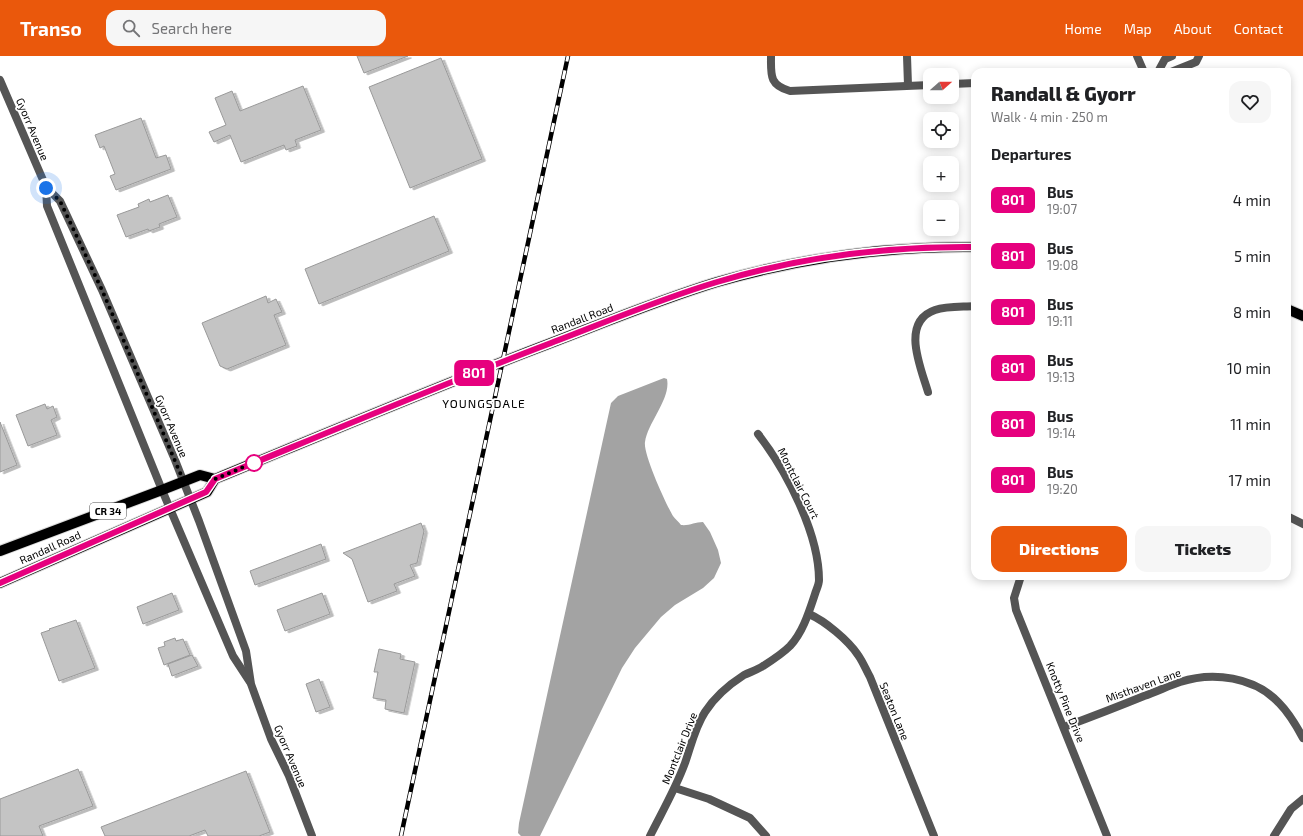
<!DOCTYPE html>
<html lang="en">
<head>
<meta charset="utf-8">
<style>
  body { margin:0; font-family:"Exo 2",sans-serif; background:#f6f6f6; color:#202124; height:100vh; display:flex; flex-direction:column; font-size:15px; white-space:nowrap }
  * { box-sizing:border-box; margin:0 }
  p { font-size:13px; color:#757577 }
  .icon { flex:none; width:22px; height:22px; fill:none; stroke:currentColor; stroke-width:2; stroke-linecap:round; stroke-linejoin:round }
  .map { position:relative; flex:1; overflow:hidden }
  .sheet { position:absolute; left:971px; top:12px; width:320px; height:512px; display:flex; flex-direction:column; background:#fff; border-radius:12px; box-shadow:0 2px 10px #0003 }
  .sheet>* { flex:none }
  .badge { padding:0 8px; border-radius:6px; font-size:14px; line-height:26px }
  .needle { width:26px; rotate:69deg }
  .controls { position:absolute; left:923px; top:12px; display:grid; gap:8px }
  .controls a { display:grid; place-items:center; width:36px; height:36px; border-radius:8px; background:#fff; box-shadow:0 2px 10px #0003; font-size:20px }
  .you { position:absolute; width:20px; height:20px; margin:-10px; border:3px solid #fff; border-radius:50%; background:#1a73e8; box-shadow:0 0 0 6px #1a73e833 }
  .map>.badge { position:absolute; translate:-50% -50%; box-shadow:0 0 0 2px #fff }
  h2 { padding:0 20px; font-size:15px; line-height:36px }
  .round { display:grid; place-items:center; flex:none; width:42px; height:42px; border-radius:12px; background:#f6f6f6 }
  .headline { display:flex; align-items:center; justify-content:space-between; height:68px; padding:0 20px }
  h1 { font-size:19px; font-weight:800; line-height:30px }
  .action { display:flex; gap:8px; margin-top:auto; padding:8px 20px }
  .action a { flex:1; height:46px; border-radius:12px; background:#ea580c; color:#fff; font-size:16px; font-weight:800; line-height:46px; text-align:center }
  .action a+a { background:#f6f6f6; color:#202124 }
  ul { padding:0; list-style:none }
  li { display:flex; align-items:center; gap:12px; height:56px; padding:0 20px }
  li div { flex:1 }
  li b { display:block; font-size:15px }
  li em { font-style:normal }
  li .badge { min-width:44px; font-weight:700; text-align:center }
  header { display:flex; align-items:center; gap:24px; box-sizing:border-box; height:56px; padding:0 20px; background:#ea580c; color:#fff }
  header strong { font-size:19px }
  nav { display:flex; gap:22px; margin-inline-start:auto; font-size:14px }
  .search { width:280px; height:36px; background:#f6f6f6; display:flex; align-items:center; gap:10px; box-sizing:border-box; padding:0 14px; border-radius:12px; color:#757577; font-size:15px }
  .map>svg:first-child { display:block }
  .water { fill:#a3a3a3 }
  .building { fill:#c4c4c4; stroke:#999; filter:url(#shadow) }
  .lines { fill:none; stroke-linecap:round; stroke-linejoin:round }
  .primary-casing { stroke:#dbdbdb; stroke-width:12 }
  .street { stroke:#555; stroke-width:8 }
  .primary { stroke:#000; stroke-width:10 }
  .rail-casing { stroke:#000; stroke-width:4.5 }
  .rail { stroke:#fff; stroke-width:3; stroke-dasharray:9; stroke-linecap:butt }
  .line-casing { stroke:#fff; stroke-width:9 }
  .line { stroke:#e6007e; stroke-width:6 }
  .walk { stroke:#000; stroke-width:4; stroke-dasharray:0 7.2 }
  .stop-dot { fill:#fff; stroke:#e6007e; stroke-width:2 }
  .labels { text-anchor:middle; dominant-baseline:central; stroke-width:3.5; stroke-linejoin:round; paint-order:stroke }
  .shield { fill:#fff; stroke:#4c4c4c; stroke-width:1 }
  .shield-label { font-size:10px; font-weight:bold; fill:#000 }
  .street-label { font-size:11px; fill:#000; stroke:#fff }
  .neighbourhood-label { font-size:12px; letter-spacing:1px; fill:#000; stroke:#fff }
</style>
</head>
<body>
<header>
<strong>Transo</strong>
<div class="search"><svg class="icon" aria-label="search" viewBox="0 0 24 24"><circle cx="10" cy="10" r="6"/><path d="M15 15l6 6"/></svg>Search here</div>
<nav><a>Home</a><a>Map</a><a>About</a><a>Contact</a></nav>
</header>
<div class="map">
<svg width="1303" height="780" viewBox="0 0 1303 780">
  <defs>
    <filter id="shadow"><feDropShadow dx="3.5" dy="2" stdDeviation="0" flood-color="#0004"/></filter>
  </defs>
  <rect width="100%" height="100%" fill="#fff"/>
  <path class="water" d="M664 322 667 323C671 343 648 366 645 386 643 398 666 448 673 460 675 463 679 466 681 469 689 470 695 466 703 466L710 476 718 494 721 507 714 522 703 532 675 549 661 561 635 592 622 612 540 780H521L518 777 519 767 611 347 618 340Z"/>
  <g class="building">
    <polygon points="357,0 408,0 364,17"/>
    <polygon points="441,2 482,103 410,132 369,31"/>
    <polygon points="303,30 321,74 295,84 297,90 286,94 284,89 241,106 230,79 214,86 209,76 226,69 215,42 232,35 240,55"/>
    <polygon points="141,62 156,102 166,99 171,113 116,134 110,120 115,118 104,90 100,92 95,79"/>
    <polygon points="168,139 177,161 159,168 160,171 149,175 148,173 126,181 117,159 139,151 138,148 149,143 150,146"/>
    <polygon points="434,160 449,195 319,248 305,213"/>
    <polygon points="266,240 268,247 276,243 282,256 274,259 286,289 227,313 220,310 202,267"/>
    <polygon points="45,348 47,353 53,350 57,361 51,364 57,379 28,390 16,359"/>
    <polygon points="0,366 17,409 0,416"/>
    <polygon points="421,467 424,475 417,507 410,509 415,520 394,528 397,535 368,546 352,503 343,497"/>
    <polygon points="321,488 326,503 255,529 250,515"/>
    <polygon points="172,537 179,554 143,568 137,551"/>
    <polygon points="322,537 330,558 285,575 277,554"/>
    <polygon points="76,564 95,612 59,625 41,577 50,574 49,573"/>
    <polygon points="175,582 176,585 183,583 190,599 164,609 158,592 165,590 164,586"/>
    <polygon points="379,593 401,598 400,603 415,606 404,657 385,653 386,644 373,642 378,616 374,616"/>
    <polygon points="192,599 198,610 172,620 168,608"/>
    <polygon points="319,623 330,651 316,656 306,628"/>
    <polygon points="78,713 93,750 39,770 43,780 0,780 0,743"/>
    <polygon points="246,715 270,776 259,780 208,780 205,774 189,780 105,780 101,771"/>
  </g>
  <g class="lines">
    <g class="primary-casing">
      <g id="primary">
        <polyline points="1287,253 1303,260"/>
        <polyline points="0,495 162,434 200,419 215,423"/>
        <path d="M0 527 207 436 215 423C324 378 433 332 543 290 601 268 658 244 717 226 800 202 888 190 975 191"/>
      </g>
    </g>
    <g class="street">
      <path d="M771 0C771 19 769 29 790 35L930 29"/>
      <polyline points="907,0 908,29"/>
      <polyline points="1137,0 1144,16"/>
      <polyline points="1159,14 1165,3 1172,0"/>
      <polyline points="1171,16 1196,6 1199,0"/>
      <polyline points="0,24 46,131 47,150 162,434 233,600 250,626"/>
      <polyline points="952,28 975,27"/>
      <polyline points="46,131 60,145 102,234 175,404 199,465 246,595 251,628 271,683 289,720 312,780"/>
      <path d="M928 336C921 312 900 266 935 254 947 250 962 251 975 250"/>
      <polyline points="1287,460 1303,468"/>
      <polyline points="1021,520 1014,542 1016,554 1107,780"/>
      <path d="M809 558C825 565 848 584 858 599 863 606 866 614 870 621L934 780"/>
      <path d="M1064 671C1091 661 1117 651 1144 640 1156 636 1168 630 1180 626 1213 615 1255 621 1279 647 1289 657 1296 669 1303 682"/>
      <polyline points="675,732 709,743 750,762 766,780"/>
      <path d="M650 780C662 756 676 732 685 707 691 690 695 671 705 656 714 642 730 628 744 619 750 616 757 614 763 610 771 605 784 596 790 590 803 576 809 556 815 538 816 534 819 529 819 524 819 477 786 414 758 378"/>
      <polyline points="1274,780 1291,753 1303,743"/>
    </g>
    <use href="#primary" class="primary"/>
    <g class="rail-casing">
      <polyline id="rail" points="401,780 568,0"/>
    </g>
    <use href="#rail" class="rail"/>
  </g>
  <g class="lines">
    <g class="line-casing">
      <path id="line" d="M0 527 206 436 215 423C327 377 438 330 551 287 606 266 660 243 717 226 800 201 888 190 975 191"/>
    </g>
    <use href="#line" class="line"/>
    <polyline class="walk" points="46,132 60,145 102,234 184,426 200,419 215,423 258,405 254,407"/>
  </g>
  <circle class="stop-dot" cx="254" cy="407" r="8"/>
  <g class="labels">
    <rect class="shield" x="90" y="447" width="36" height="16" rx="3"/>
    <g class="shield-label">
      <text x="108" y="455">CR 34</text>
    </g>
    <g class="street-label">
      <text transform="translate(33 73) rotate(67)">Gyorr Avenue</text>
      <text transform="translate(582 262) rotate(-21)">Randall Road</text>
      <text transform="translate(172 370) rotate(67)">Gyorr Avenue</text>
      <text transform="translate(799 427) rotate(63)">Montclair Court</text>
      <text transform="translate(50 491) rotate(-24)">Randall Road</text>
      <text transform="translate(1143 629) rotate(-20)">Misthaven Lane</text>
      <text transform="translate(1066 646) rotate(68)">Knotty Pine Drive</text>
      <text transform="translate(895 655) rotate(68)">Seaton Lane</text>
      <text transform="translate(679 692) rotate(-68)">Montclair Drive</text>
      <text transform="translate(291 700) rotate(67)">Gyorr Avenue</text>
    </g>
    <g class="neighbourhood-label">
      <text x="484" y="347">YOUNGSDALE</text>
    </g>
  </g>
</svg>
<div class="controls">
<a><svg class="needle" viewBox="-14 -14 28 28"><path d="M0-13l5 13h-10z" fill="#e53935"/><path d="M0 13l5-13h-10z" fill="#757577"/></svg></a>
<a><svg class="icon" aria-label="locate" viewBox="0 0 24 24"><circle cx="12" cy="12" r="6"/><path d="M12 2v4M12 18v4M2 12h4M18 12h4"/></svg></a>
<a>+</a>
<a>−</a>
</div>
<div class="you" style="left:46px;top:132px"></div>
<b class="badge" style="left:474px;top:317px;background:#e6007e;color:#fff">801</b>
<section class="sheet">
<div class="headline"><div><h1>Randall &amp; Gyorr</h1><p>Walk · 4 min · 250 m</p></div><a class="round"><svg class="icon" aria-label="heart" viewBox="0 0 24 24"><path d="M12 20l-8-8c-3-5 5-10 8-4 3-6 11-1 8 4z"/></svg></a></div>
<h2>Departures</h2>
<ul>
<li><span class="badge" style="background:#e6007e;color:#fff">801</span><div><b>Bus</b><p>19:07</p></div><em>4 min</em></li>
<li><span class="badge" style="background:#e6007e;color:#fff">801</span><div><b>Bus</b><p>19:08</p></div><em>5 min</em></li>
<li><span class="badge" style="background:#e6007e;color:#fff">801</span><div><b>Bus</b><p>19:11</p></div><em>8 min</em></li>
<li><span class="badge" style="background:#e6007e;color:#fff">801</span><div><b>Bus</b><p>19:13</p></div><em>10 min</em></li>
<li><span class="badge" style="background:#e6007e;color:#fff">801</span><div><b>Bus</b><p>19:14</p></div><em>11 min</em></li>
<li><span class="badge" style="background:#e6007e;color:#fff">801</span><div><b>Bus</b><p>19:20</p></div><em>17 min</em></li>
</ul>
<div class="action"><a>Directions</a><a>Tickets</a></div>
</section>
</div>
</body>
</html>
